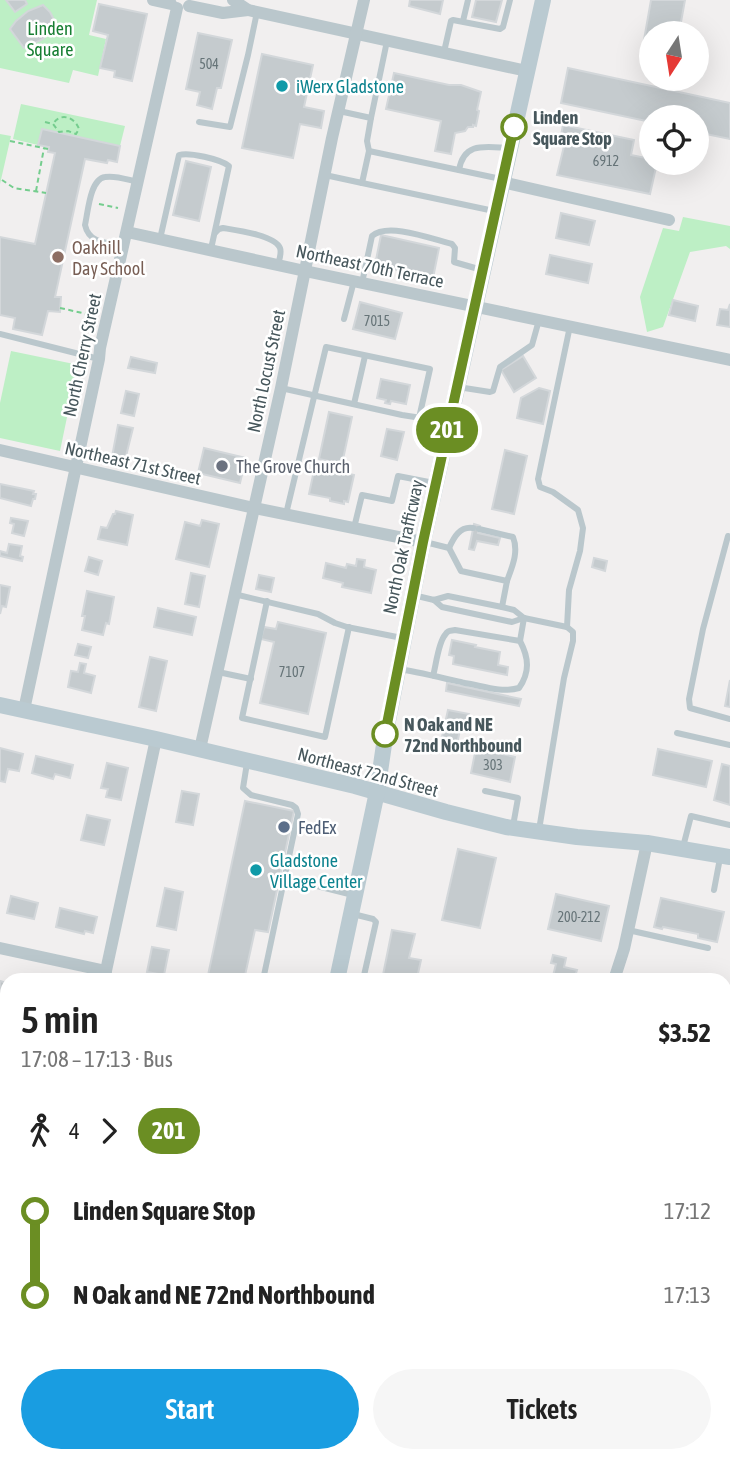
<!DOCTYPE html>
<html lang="en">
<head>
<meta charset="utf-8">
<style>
  body { margin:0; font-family:"Asap Condensed",sans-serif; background:#f6f6f6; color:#222; height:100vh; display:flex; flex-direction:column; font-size:26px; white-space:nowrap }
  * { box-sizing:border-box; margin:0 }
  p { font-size:23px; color:#767676 }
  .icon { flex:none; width:38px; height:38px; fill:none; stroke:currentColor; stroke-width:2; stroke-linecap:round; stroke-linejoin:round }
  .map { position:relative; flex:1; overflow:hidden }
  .sheet { position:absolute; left:0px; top:973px; width:732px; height:490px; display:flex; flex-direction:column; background:#fff; border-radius:21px 21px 0 0; box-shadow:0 7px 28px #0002 }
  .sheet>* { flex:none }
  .badge { padding:0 14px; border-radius:23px; font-size:24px; line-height:46px }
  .needle { width:46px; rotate:192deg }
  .controls { position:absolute; left:639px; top:21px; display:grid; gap:14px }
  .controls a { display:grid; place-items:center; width:70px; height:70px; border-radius:50%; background:#fff; box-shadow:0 7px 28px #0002; font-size:35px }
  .map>.badge { position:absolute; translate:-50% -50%; box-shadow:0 0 0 4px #fff }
  .legs { display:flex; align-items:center; gap:10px; height:77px; padding:0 21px; font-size:23px }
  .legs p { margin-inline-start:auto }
  .overview { display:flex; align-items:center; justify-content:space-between; height:119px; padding:0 21px }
  h1 { font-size:38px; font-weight:600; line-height:52px }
  .primary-button { display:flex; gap:14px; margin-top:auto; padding:14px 21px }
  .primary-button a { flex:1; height:80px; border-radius:42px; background:#199de1; color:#fff; font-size:28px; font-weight:600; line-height:80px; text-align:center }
  .primary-button a+a { background:#f6f6f6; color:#222 }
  ul { padding:0 21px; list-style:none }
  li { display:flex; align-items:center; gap:24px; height:84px; font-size:26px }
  li i { display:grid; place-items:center; width:10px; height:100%; margin:0 9px; background:currentColor }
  li i::after { content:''; width:18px; height:18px; margin:-9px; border:5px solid; border-radius:50%; background:#fff }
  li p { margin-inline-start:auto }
  li:first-child i { background:linear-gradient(#0000 50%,currentColor 0) }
  li:last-child i { background:linear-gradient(currentColor 50%,#0000 0) }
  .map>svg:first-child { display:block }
  .green { fill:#bdefc5 }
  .building { fill:#c5cbce; stroke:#d3d7da; stroke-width:2 }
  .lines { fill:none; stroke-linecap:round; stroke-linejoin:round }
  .path { stroke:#75cd8e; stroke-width:2; stroke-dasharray:5 3.5; stroke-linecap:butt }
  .service { stroke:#bac7cc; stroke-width:6 }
  .minor { stroke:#bac7cc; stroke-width:12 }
  .secondary { stroke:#bacad1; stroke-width:16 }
  .line-1-casing { stroke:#fff; stroke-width:16 }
  .line-1 { stroke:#6b8e23; stroke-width:10 }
  .culture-dot { fill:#0f9aa8; stroke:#fff; stroke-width:2.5 }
  .stop-1-dot { fill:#fff; stroke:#6b8e23; stroke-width:3.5 }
  .education-dot { fill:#8d6e63; stroke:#fff; stroke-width:2.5 }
  .worship-dot { fill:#6b7280; stroke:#fff; stroke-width:2.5 }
  .service-dot { fill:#5c6f8a; stroke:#fff; stroke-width:2.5 }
  .labels { text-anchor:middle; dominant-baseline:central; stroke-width:5; stroke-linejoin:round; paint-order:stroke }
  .number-label { font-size:14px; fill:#667478 }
  .park-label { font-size:18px; fill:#177e33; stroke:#fff }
  .culture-label { font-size:18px; fill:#0d838f; stroke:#fff; text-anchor:start }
  .stop-label { font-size:18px; font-weight:bold; fill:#47575c; stroke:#fff; text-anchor:start }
  .education-label { font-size:18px; fill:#785e54; stroke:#fff; text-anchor:start }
  .street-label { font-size:18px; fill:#47575c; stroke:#fff }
  .worship-label { font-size:18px; fill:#5b616d; stroke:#fff; text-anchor:start }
  .service-label { font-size:18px; fill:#4e5e75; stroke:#fff; text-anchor:start }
</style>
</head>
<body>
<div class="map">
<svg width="730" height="1463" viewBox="0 0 730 1463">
  <rect width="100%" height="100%" fill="#f1efef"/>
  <g class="green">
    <polygon points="0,0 97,0 89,35 106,39 98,76 73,70 69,83 0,68"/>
    <polygon points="21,104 125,126 120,146 42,129 38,145 13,139"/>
    <polygon points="0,134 11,136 0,184"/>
    <polygon points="683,217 730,226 730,249 726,246 690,252 663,327 647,332 640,297 663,228 679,231"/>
    <polygon points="11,351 74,364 77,369 60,451 0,438 0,403"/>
  </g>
  <g class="building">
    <polygon points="6,0 25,0 27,4 15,12"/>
    <polygon points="410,0 443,0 440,14 409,6"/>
    <polygon points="476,0 502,0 496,22 472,17"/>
    <polygon points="651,0 685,0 679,33 651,33 651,41 644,40"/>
    <polygon points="99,4 147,14 132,81 114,77 115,71 100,68 108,35 93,31"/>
    <polygon points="43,5 50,12 57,25 43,39 24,48 10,29 16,21 28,11"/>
    <polygon points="198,33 232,40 221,88 217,88 212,109 197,105 200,92 186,89"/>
    <polygon points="262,54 313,65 304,107 324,111 321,128 300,124 293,158 242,148"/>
    <polygon points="568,68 730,103 730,139 696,132 696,117 651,117 651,122 561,103"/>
    <polygon points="394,73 449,85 461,85 481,92 477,110 479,111 476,126 473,125 473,127 468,127 465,131 455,133 451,154 435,151 441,121 386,109"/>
    <polygon points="563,125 634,140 631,155 651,159 651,163 657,163 650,194 557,175 565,142 560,140"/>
    <polygon points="42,129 120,146 117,162 108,160 107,163 85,159 55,297 61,297 60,312 48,311 42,335 13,329 15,318 0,315 0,237 35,244 55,153 48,152 49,147 38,145"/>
    <polygon points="186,161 211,167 199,221 173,215"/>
    <polygon points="561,213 595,221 589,245 556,238"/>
    <polygon points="381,235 439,248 432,283 401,276 403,271 375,265"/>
    <polygon points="550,255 592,264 588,283 546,274"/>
    <polygon points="673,300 698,306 695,321 669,315"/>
    <polygon points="360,302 402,313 395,339 353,329"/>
    <polygon points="730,304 730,327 717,325 720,309 728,310"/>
    <polygon points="523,356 536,378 514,392 501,370"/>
    <polygon points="131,357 157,363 155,373 128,368"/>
    <polygon points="381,379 410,385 406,404 391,401 390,404 385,403 386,400 377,398"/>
    <polygon points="539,388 550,391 543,424 517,418 521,398"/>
    <polygon points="126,391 139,394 134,416 121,413"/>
    <polygon points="329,412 352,417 342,464 319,459"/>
    <polygon points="118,425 133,428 125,460 112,457"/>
    <polygon points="387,429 404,432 397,460 381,456"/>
    <polygon points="204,448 246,458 240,483 198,473"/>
    <polygon points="505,450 527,456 514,514 492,509"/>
    <polygon points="315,466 354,475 348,502 344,501 344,504 330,501 330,498 309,494"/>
    <polygon points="0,484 34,491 33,494 36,494 35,499 33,499 31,506 0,498"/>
    <polygon points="116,511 133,515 127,545 98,539 101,527 107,528 113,514 115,514"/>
    <polygon points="11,518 28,521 24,536 12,533 14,524 10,523"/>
    <polygon points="202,520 219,524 209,567 176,559 185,522 200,526"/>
    <polygon points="474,524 480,526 478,533 500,538 498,545 477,541 474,550 469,549"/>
    <polygon points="9,544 22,546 20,556 23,557 22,561 0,556 0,551 7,553"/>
    <polygon points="89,557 102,561 98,575 85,571"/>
    <polygon points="594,558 607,561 605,571 592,567"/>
    <polygon points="357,559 365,560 364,567 376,570 371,593 342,587 343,583 323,578 326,563 346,568 347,564 356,566"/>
    <polygon points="191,573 205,576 199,607 185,604"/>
    <polygon points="259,575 274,578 271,592 256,589"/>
    <polygon points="0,585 10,587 6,607 2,606 0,614"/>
    <polygon points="87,591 114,597 109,624 106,623 103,635 82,630 85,616 82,616"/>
    <polygon points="158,608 196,617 192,635 154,627"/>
    <polygon points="278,622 326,633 308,714 260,703 274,642 261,639 264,627 276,629"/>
    <polygon points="452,640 476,645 475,647 500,652 498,665 508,667 507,675 453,664 454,656 449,655"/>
    <polygon points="78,644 91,647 88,658 75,655"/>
    <polygon points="150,657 167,661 156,711 139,707"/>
    <polygon points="80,663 86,664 84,673 95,676 91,693 68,687 71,671 78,672"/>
    <polygon points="730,680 730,707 725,706"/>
    <polygon points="447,683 521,699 519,706 446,691"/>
    <polygon points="448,710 469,714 467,723 462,721 455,753 439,750"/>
    <polygon points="0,748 23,754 19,771 8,769 5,782 0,781"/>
    <polygon points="476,748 515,757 510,782 471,773"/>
    <polygon points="658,749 712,761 706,787 653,775"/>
    <polygon points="36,756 73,765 70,778 55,774 53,779 32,773"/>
    <polygon points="107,763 128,768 121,800 106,797 108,789 101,788"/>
    <polygon points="722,764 730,766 730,805 714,800"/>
    <polygon points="182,791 199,794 193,825 176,822"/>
    <polygon points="245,801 294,811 268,932 255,930 244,980 207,980"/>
    <polygon points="87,815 110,820 104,845 81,840"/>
    <polygon points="458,849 496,858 480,928 442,920"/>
    <polygon points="165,888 183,892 176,930 157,926"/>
    <polygon points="556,894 609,906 601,941 548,929"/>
    <polygon points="11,896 38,903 34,919 7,913"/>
    <polygon points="661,898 724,912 717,942 698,938 698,934 663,927 662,929 654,927"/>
    <polygon points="60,908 97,917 93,933 85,931 84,934 56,927"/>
    <polygon points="392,930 415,934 409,958 421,960 417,978 427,980 382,980"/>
    <polygon points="152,947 169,950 164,975 147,972"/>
    <polygon points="553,955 566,958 564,967 577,970 574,980 552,980 556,964 551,963"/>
    <polygon points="0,981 7,983 7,1000 0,998"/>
    <polygon points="724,1009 730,1010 730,1025 724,1024"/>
    <polygon points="724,1092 730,1093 730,1109 724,1108"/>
    <polygon points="0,1226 7,1228 7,1250 5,1250 6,1246 0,1244"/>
    <polygon points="724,1287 730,1288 730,1305 724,1304"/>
    <polygon points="284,1456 336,1456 335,1463 282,1463"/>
  </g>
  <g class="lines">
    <g class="path">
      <path d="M45 122 53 124 59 132 68 131 76 134 79 129C75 117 60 112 53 124"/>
      <polyline points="10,141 48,149"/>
      <polyline points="2,180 14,188 46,193"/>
      <polyline points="36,191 44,148"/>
      <polyline points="99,204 118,208"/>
      <polyline points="60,308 96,316"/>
    </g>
    <g class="service">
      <polyline points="463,21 468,0"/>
      <polyline points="444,52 451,21 453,20 500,29 503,27 510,0"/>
      <polyline points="339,111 371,118 367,141 369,151"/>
      <polyline points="371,118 387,41"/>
      <polyline points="199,122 230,127 248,55 257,12"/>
      <path d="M459 170C464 141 486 147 509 148"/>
      <polyline points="325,175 362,183 369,151 501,179"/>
      <polyline points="362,183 494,211"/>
      <path d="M215 233 219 229 223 228C235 230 275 235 280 248 282 253 279 260 278 265"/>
      <path d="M160 239 179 155C189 152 220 159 229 166L211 249"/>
      <path d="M124 246C108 243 89 244 85 225 88 212 90 179 105 177 116 175 128 180 138 182"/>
      <path d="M362 283 372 236C388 222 432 239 452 244L455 248 454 262 482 270"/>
      <polyline points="344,319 354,281"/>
      <polyline points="0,334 99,359"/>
      <polyline points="458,387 490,392 493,391 500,367 532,345 539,320"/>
      <polyline points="281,388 402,415 447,422"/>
      <polyline points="354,404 365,356"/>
      <polyline points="286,514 326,347 430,369 419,418"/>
      <polyline points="354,528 362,495 392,501 398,476 434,483"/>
      <path d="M479 529 513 537C519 552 512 567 507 581"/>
      <polyline points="728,536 703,629 689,699 690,708 730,719"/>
      <polyline points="425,542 449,548 461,571 507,581 502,607"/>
      <path d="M449 548C454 537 460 526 473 528"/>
      <polyline points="234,594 318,614 335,623 347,627 402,638"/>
      <polyline points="413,595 434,600 448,596 502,607 514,610 524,618"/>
      <polyline points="434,600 442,607 512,622 524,618 567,627 573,632 573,641 564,678 539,830"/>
      <polyline points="267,601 242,718 325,737 349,627"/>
      <polyline points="567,627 569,590 580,551 583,528 578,510 553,492 540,487 538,479 570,326"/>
      <polyline points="520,641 524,618"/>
      <path d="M400 669C422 673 443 678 465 683 483 686 501 693 519 688 530 672 529 658 520 641L455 630C450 631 448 630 445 635 438 643 436 666 433 676"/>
      <polyline points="218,672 251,679"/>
      <polyline points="677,733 730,745"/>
      <polyline points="247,763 243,788 251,795 292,805 296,808 298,814 263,980"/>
      <polyline points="485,791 518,798 513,826"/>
      <polyline points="683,847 691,816 730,825"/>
      <polyline points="285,878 353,895"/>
      <polyline points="714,890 720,858"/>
      <polyline points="353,914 373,919 376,922 363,980"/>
      <polyline points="628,930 708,948"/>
      <polyline points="180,1456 194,1459 195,1456"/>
      <polyline points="163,1463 165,1456"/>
      <polyline points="356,1463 357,1456"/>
    </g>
    <g class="minor">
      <polyline points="153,0 171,4"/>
      <polyline points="233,0 248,10 527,71"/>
      <polyline points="189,6 223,13 248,10"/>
      <polyline points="502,182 669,220"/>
      <polyline points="127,232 305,271 730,360"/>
      <polyline points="0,450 254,508 423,542"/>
      <polyline points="24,710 99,359 100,348 177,8"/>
      <polyline points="200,749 281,388 332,138 364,0"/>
      <polyline points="0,948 106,971"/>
      <polyline points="104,980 156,739"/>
      <polyline points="614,980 624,949 647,843"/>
      <polyline points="724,1054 730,1056"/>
      <polyline points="0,1192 7,1193"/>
      <polyline points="724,1250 730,1251"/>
      <polyline points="0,1436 7,1437"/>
      <polyline points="96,1456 131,1463"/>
      <polyline points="475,1456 509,1463"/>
    </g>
    <g class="secondary">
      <polyline points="0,705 156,739 355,786 446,812 506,827 577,837 647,843 730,857"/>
      <polyline points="337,980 377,792 386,731 423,542 543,0"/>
      <polyline points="231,1463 232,1456"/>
    </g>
  </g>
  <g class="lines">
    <g class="line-1-casing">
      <polyline id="line-1" points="385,734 423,542 514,127"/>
    </g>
    <use href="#line-1" class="line-1"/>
  </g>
  <g class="culture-dot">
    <circle cx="282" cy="86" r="7"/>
    <circle cx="256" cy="870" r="7"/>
  </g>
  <g class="stop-1-dot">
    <circle cx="514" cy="127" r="12"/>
    <circle cx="385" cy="734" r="12"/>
  </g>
  <circle class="education-dot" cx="58" cy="257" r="7"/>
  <circle class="worship-dot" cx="222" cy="466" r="7"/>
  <circle class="service-dot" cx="284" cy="827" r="7"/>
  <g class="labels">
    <g class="number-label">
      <text x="209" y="64">504</text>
      <text x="606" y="161">6912</text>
      <text x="377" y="321">7015</text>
      <text x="292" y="672">7107</text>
      <text x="493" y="765">303</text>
      <text x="579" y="917">200-212</text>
    </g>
    <g class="park-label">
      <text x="50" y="28">Linden<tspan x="50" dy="21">Square</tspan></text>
    </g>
    <g class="culture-label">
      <text x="296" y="86">iWerx Gladstone</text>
      <text x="270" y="860">Gladstone<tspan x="270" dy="21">Village Center</tspan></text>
    </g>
    <g class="stop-label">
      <text x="533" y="117">Linden<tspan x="533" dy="21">Square Stop</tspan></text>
      <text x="404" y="724">N Oak and NE<tspan x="404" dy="21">72nd Northbound</tspan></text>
    </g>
    <g class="education-label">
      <text x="72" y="247">Oakhill<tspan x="72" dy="21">Day School</tspan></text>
    </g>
    <g class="street-label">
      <text transform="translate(370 266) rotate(12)">Northeast 70th Terrace</text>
      <text transform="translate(82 355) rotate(-78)">North Cherry Street</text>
      <text transform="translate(266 371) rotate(-78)">North Locust Street</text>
      <text transform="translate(133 463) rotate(13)">Northeast 71st Street</text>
      <text transform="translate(403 547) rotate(-78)">North Oak Trafficway</text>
      <text transform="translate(368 772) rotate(15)">Northeast 72nd Street</text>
    </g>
    <g class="worship-label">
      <text x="236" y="466">The Grove Church</text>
    </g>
    <g class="service-label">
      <text x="298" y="827">FedEx</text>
    </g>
  </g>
</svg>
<div class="controls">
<a><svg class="needle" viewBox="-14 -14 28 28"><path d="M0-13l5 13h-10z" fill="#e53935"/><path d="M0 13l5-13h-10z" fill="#767676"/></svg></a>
<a><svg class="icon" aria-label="locate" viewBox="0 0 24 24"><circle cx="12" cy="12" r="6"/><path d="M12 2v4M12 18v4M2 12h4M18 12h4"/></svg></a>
</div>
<b class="badge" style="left:447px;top:430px;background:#6b8e23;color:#fff">201</b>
<section class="sheet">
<div class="overview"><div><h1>5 min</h1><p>17:08 – 17:13 · Bus</p></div><b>$3.52</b></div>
<div class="legs"><svg class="icon" aria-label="walk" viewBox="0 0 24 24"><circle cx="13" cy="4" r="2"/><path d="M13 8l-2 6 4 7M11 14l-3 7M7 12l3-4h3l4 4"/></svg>4<svg class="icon" aria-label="forward" viewBox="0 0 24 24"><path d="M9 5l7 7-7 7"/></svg><b class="badge" style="background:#6b8e23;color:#fff">201</b></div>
<ul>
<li><i style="color:#6b8e23"></i><b>Linden Square Stop</b><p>17:12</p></li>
<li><i style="color:#6b8e23"></i><b>N Oak and NE 72nd Northbound</b><p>17:13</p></li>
</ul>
<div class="primary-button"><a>Start</a><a>Tickets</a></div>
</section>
</div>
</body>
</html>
